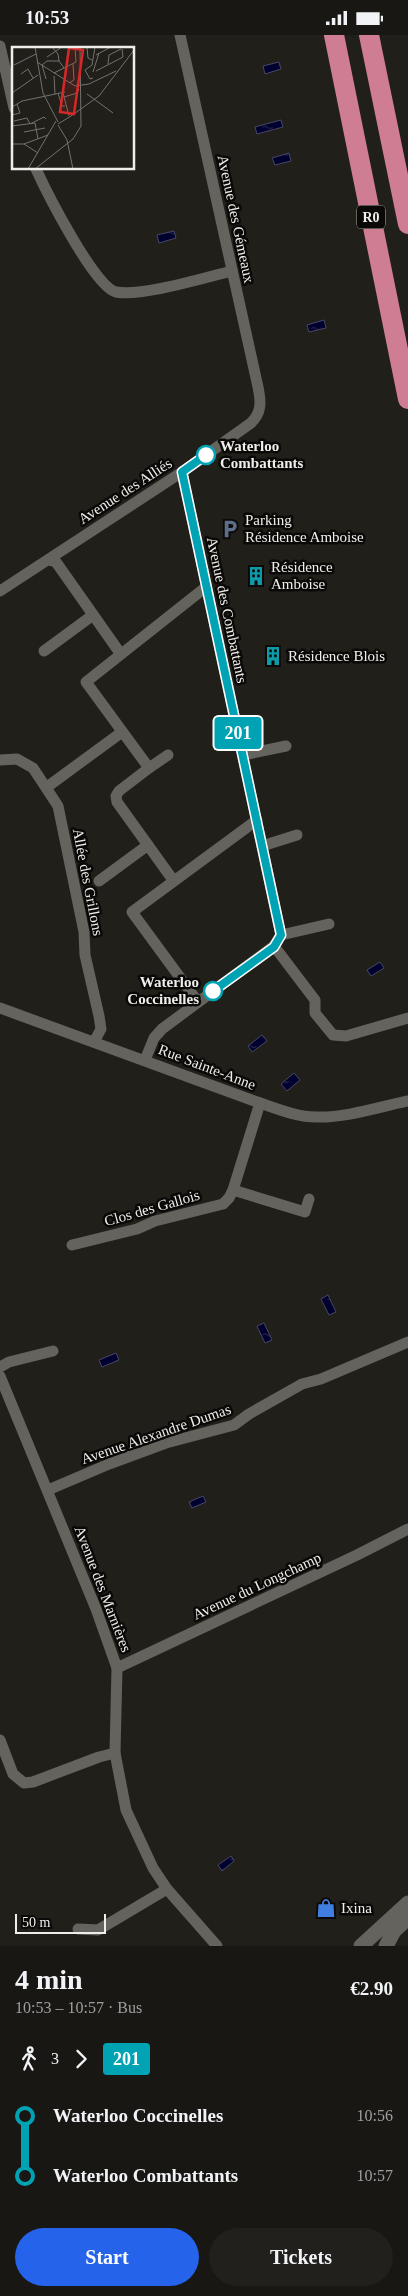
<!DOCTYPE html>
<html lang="en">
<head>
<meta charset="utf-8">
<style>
  body { margin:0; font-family:"Times New Roman",serif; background:#22201d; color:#f1f3f6; height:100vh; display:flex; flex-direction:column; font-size:19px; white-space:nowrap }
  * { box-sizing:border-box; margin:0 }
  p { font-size:16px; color:#9f9fa0 }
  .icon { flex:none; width:28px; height:28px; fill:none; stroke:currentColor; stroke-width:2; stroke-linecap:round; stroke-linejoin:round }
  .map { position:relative; height:1911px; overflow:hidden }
  .sheet { display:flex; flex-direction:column; background:#191714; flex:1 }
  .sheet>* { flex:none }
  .badge { padding:0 10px; border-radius:4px; font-size:18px; line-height:32px }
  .scale { position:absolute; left:15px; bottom:12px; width:91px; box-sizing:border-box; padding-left:5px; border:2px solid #efeeeb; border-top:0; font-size:14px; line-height:18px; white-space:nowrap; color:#efeeeb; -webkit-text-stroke:4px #0a0907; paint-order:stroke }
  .map>.badge { position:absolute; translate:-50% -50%; box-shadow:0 0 0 2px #fff }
  .legs { display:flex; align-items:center; gap:8px; height:55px; padding:0 15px; font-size:16px }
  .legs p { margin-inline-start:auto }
  .overview { display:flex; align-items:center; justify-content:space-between; height:85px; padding:0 15px }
  h1 { font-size:28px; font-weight:800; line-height:38px }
  .action { display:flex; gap:10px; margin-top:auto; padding:10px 15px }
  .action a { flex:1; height:58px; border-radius:30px; background:#2563eb; color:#fff; font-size:20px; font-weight:800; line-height:58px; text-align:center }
  .action a+a { background:#22201d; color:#f1f3f6 }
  ul { padding:0 15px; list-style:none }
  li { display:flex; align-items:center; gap:18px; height:60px; font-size:19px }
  li i { display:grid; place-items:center; width:8px; height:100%; margin:0 6px; background:currentColor }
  li i::after { content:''; width:12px; height:12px; margin:-6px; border:4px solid; border-radius:50%; background:#191714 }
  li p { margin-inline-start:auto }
  li:first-child i { background:linear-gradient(#0000 50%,currentColor 0) }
  li:last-child i { background:linear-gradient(currentColor 50%,#0000 0) }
  .status { display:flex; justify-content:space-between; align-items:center; height:35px; padding:0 25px; background:#191714; direction:ltr }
  .status svg { height:14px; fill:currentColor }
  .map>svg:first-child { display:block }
  .water { fill:url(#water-ripples); stroke:#484767 }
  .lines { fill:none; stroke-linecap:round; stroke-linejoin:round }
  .street { stroke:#65635d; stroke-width:11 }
  .secondary { stroke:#65635d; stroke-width:15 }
  .highway { stroke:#cf7d93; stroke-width:20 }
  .line-1-casing { stroke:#fff; stroke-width:11 }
  .line-1 { stroke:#00a3b4; stroke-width:8 }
  .stop-1-dot { fill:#fff; stroke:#00a3b4; stroke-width:2.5 }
  .labels { text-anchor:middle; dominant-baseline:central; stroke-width:5; stroke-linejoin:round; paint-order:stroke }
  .shield { fill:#0a0907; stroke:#aaa9a7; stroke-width:1 }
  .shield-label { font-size:14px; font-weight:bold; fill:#efeeeb }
  .street-label { font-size:15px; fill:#efeeeb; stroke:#0a0907 }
  .stop-label { font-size:15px; font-weight:bold; fill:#efeeeb; stroke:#0a0907; text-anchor:start }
  .poi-label { font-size:15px; fill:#efeeeb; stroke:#0a0907; text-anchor:start }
  .inset-road { fill:none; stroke:#73726e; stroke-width:1 }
  .view { fill:#d62828; fill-opacity:0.15; stroke:#d62828; stroke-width:2.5 }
  .inset-edge { fill:none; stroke:#efeeeb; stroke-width:2.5 }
</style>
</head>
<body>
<div class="status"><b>10:53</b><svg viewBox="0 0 49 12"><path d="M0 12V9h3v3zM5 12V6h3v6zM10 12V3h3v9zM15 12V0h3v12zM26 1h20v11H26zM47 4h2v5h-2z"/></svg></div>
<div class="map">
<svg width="408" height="1911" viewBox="0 0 408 1911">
  <defs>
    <pattern id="water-ripples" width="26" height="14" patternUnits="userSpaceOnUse" patternTransform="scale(1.25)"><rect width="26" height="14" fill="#00002e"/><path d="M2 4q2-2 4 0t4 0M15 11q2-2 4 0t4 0" fill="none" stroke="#26264c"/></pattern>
  </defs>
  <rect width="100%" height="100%" fill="#211f1a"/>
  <g class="water">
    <polygon points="279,27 281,34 265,39 263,31"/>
    <polygon points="281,85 283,92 257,99 255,92"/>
    <polygon points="289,118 291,126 275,130 272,123"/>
    <polygon points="174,196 176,203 159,208 157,200"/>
    <polygon points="324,285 326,293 309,297 307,290"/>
    <polygon points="380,927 384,933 371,941 367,935"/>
    <polygon points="262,1000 267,1006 252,1017 248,1011"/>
    <polygon points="294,1038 300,1045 287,1056 281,1049"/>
    <polygon points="328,1260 336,1277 329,1280 321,1264"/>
    <polygon points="264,1288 272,1305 265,1308 257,1291"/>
    <polygon points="116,1318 119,1325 102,1332 99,1325"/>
    <polygon points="203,1461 206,1467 192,1473 189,1467"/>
    <polygon points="231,1821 234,1826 222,1836 218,1830"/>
  </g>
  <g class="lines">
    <g class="street">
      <polyline points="0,11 14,73"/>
      <path d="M36 134C46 156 95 253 116 257 141 262 203 243 232 236"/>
      <polyline points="49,525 56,527 120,618"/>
      <path d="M0 556 182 437 251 388C262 377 261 367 258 352L180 0"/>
      <polyline points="44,616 93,580"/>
      <polyline points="243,720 286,711"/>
      <polyline points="0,725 17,724 33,733 58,771 84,897 85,920 99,981 101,994 94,1007"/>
      <polyline points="149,733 168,720"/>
      <polyline points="47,752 122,697"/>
      <polyline points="262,811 297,800"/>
      <polyline points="173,845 117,767 116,761 119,756 149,733 86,647 206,552"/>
      <polyline points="99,846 148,810"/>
      <polyline points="281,900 329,889"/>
      <polyline points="274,911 315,965 315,978 333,1000 346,1001 408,983"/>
      <polyline points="198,967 132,877 257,785"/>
      <path d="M0 973 260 1068C278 1074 297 1082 316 1082 346 1083 379 1072 408 1066"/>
      <polyline points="145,1025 154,1003 162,994 274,911 281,900 182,437"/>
      <polyline points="233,1155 305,1177 309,1164"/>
      <polyline points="72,1210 137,1194 155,1186 223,1169 229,1163 233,1155 260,1068"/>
      <polyline points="0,1332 9,1327 53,1316"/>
      <polyline points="0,1341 96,1574 117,1633 115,1718 126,1775 153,1833 167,1854 217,1911"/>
      <polyline points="48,1455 109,1429 166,1408 234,1390 249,1379 302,1349 321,1344 408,1307"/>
      <polyline points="117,1633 357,1520 408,1494"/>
      <polyline points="0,1705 13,1739 24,1748 33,1747 99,1722 115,1718"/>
      <polyline points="78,1894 98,1895 167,1854"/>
    </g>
    <g class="secondary">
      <polyline points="361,1911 408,1868"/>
      <polyline points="386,1911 394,1896 408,1883"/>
    </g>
    <g class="highway">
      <polyline points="334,0 408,364"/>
      <polyline points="369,0 408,189"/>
    </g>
  </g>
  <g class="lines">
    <g class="line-1-casing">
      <polyline id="line-1" points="206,420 182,437 281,900 274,912 213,956"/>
    </g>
    <use href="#line-1" class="line-1"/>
  </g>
  <defs>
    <g id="parking-bare" transform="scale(1.5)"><path d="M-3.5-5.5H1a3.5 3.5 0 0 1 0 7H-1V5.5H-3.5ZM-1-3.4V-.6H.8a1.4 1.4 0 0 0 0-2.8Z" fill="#5c6f8a" stroke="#0a0907" stroke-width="2.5" paint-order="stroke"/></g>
    <g id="building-bare" transform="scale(1.5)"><path d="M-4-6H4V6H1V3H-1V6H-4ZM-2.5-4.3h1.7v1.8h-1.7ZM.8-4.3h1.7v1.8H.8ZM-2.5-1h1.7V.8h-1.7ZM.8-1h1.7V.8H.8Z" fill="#0f9aa8" stroke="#0a0907" stroke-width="2.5" paint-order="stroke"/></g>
    <g id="shop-bare" transform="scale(1.5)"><path d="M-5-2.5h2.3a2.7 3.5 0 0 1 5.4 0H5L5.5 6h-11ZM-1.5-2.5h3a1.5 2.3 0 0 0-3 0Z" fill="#3f7fe0" stroke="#0a0907" stroke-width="2.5" paint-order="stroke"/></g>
  </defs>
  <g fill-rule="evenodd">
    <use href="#parking-bare" x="230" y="494"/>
    <use href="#building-bare" x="256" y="541"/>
    <use href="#building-bare" x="273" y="621"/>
    <use href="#shop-bare" x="326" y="1873"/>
  </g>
  <g class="stop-1-dot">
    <circle cx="206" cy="420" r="9"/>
    <circle cx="213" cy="956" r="9"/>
  </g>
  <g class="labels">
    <rect class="shield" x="357" y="170.5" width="28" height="23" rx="4"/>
    <g class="shield-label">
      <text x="371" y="182">R0</text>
    </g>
    <g class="street-label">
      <text transform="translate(236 184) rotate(78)">Avenue des Gémeaux</text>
      <text transform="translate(125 456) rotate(-33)">Avenue des Alliés</text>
      <text transform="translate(227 575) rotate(78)">Avenue des Combattants</text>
      <text transform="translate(88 847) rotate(79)">Allée des Grillons</text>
      <text transform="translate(207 1032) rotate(21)">Rue Sainte-Anne</text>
      <text transform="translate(152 1173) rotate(-16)">Clos des Gallois</text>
      <text transform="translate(156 1399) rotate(-19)">Avenue Alexandre Dumas</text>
      <text transform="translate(257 1551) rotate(-25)">Avenue du Longchamp</text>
      <text transform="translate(103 1554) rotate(69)">Avenue des Marnières</text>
    </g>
    <g class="stop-label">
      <text x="220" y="411">Waterloo<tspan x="220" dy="17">Combattants</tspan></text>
      <text x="199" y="947" text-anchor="end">Waterloo<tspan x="199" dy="17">Coccinelles</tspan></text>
    </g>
    <g class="poi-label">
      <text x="245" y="485">Parking<tspan x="245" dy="17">Résidence Amboise</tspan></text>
      <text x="271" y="532">Résidence<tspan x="271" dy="17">Amboise</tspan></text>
      <text x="288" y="621">Résidence Blois</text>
      <text x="341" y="1873">Ixina</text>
    </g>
  </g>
  <g transform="translate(12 12)">
    <rect width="122" height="122" fill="#211f1a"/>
    <path class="inset-road" d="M23 0 31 46 46 75M40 0 46 7 47 14M75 0 76 11 80 13M84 8 99 0M35 10 50 0M25 15 63 39 77 37 104 24M96 17 97 8 109 2M2 18 24 7M84 24 111 10 110 2M81 25 87 6M42 26 64 15 63 0M9 27 16 22 21 31M42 29 43 47M81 31 78 32 73 23 80 18 83 0M34 32 30 18 35 14H47L52 21M57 36 62 33 61 17M0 46 26 28M46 46 50 59H53M51 46 57 69M75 47 101 66M52 50 65 46 67 42M0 60 10 54 53 45M0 68 8 66 5 57M59 69 87 49 122 3M2 74 15 71 18 77 32 70 34 72M23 76 26 92M46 77 59 69M46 78 55 93 61 122M0 79 23 76M12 85 33 81M0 97H12L26 106M12 97 36 88M16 122 44 74M23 122 61 92 69 79 68 0"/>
    <path class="view" d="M57 1 71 3 62 67 48 65Z"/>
    <rect width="122" height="122" class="inset-edge"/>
  </g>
</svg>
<div class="scale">50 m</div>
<b class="badge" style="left:238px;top:698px;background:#00a3b4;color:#fff">201</b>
</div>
<section class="sheet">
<div class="overview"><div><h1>4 min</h1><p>10:53 – 10:57 · Bus</p></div><b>€2.90</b></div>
<div class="legs"><svg class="icon" aria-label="walk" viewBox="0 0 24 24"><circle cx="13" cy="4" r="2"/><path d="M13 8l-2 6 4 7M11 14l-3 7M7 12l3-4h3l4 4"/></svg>3<svg class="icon" aria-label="forward" viewBox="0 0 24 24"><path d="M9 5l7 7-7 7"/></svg><b class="badge" style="background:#00a3b4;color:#fff">201</b></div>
<ul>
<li><i style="color:#00a3b4"></i><b>Waterloo Coccinelles</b><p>10:56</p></li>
<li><i style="color:#00a3b4"></i><b>Waterloo Combattants</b><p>10:57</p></li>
</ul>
<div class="action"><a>Start</a><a>Tickets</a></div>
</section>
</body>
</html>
